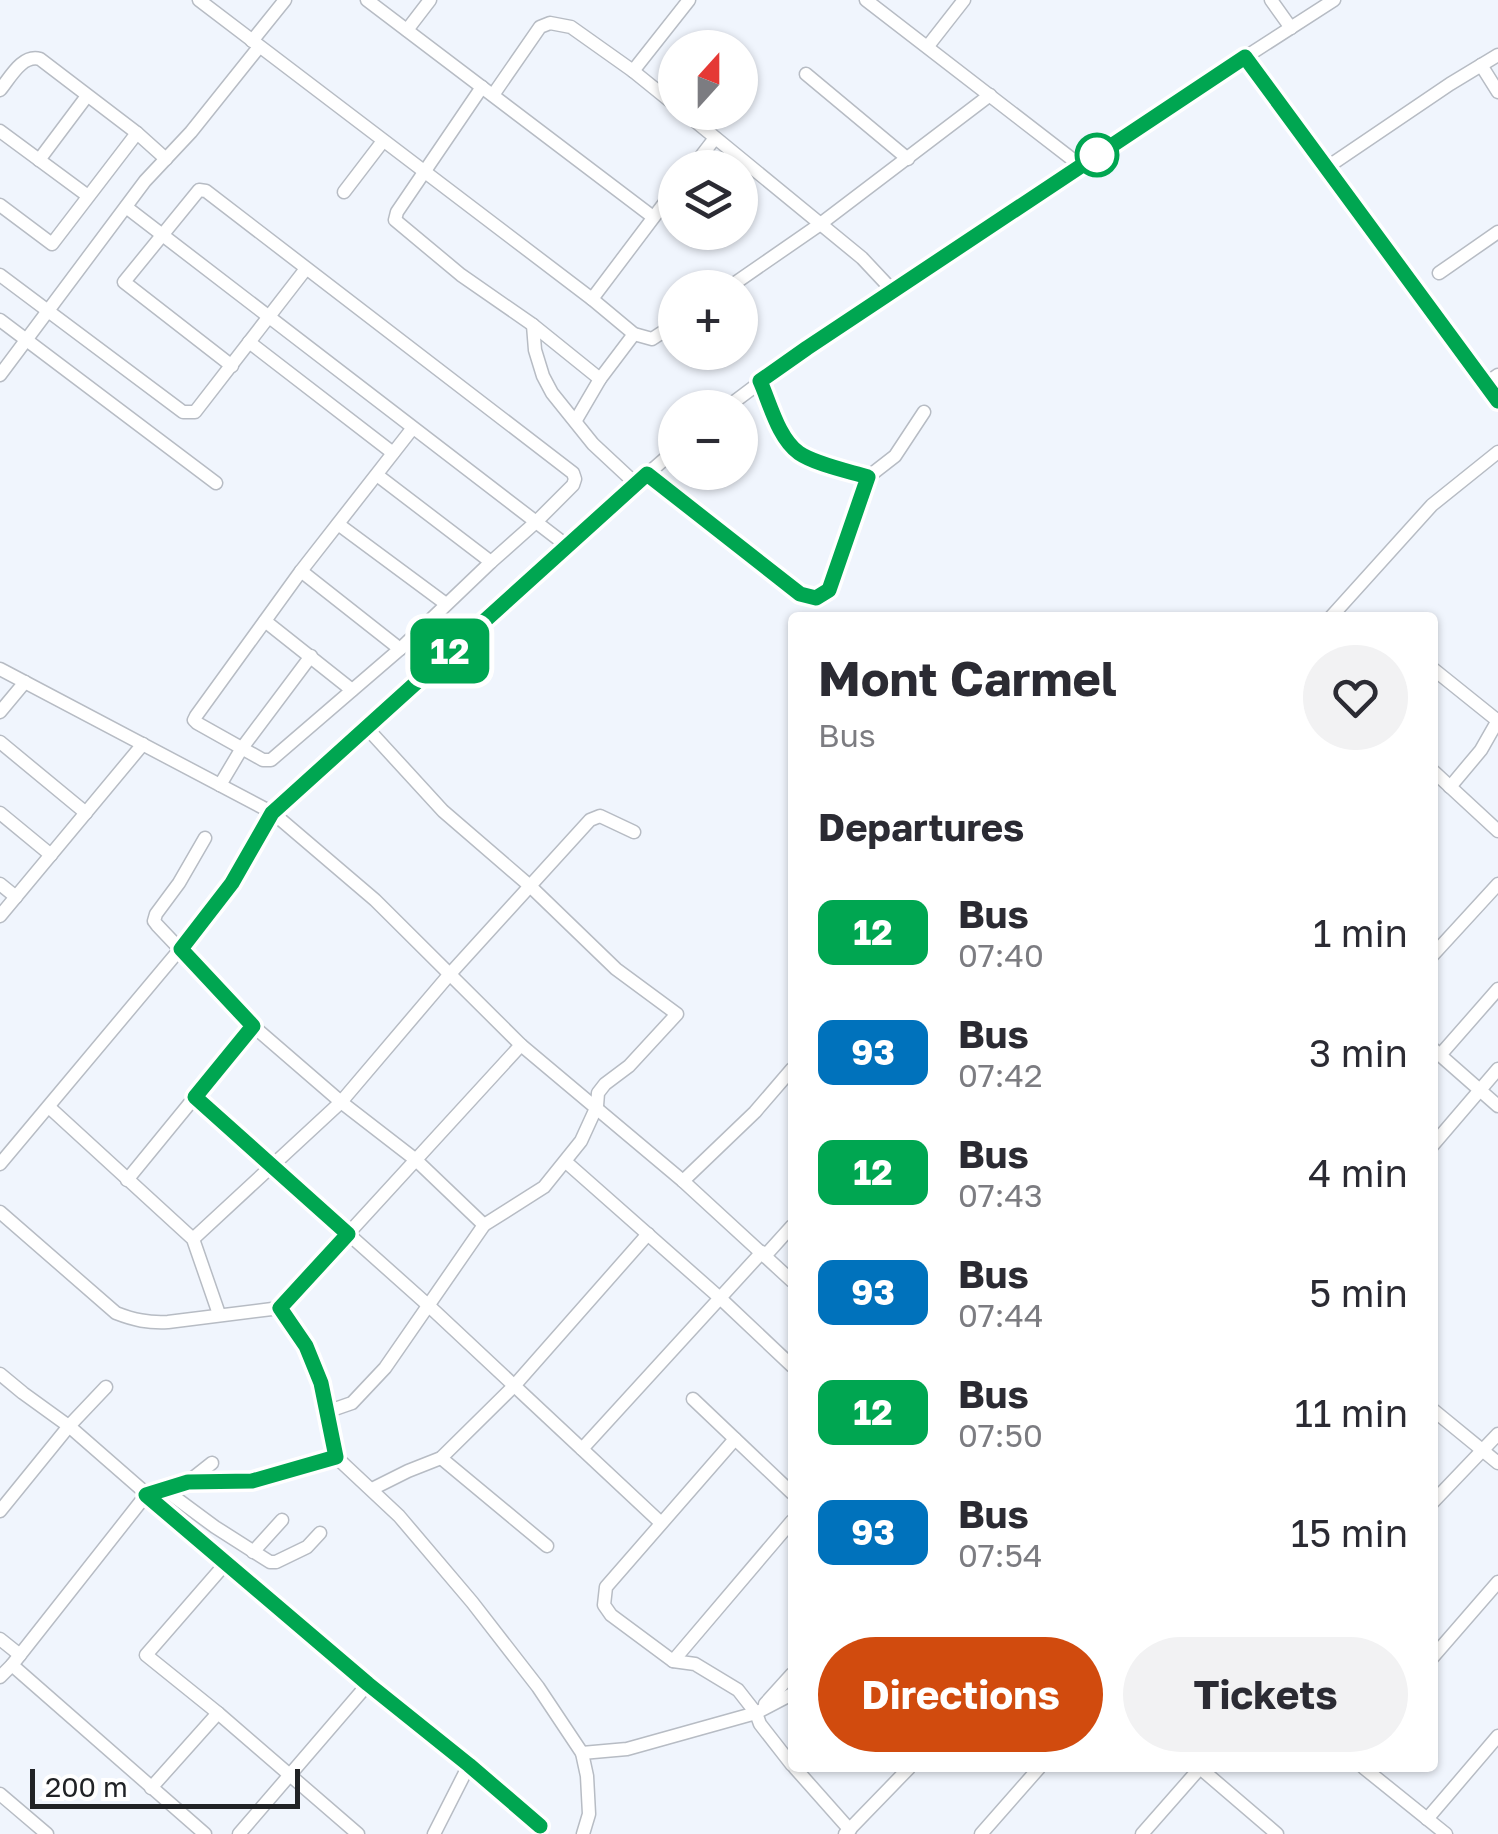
<!DOCTYPE html>
<html lang="en">
<head>
<meta charset="utf-8">
<style>
  body { margin:0; font-family:"Golos Text",sans-serif; background:#f2f2f3; color:#2b2b33; height:100vh; display:flex; flex-direction:column; font-size:38px; white-space:nowrap }
  * { box-sizing:border-box; margin:0 }
  p { font-size:32px; color:#7c7c81 }
  .icon { flex:none; width:55px; height:55px; fill:none; stroke:currentColor; stroke-width:2; stroke-linecap:round; stroke-linejoin:round }
  .map { position:relative; flex:1; overflow:hidden }
  .panel { position:absolute; left:788px; top:612px; width:650px; height:1160px; display:flex; flex-direction:column; background:#fff; border-radius:10px; box-shadow:0 2px 8px #0004 }
  .panel>* { flex:none }
  .badge { padding:0 20px; border-radius:15px; font-size:35px; line-height:65px }
  .needle { width:65px; rotate:21deg }
  .controls { position:absolute; left:658px; top:30px; display:grid; gap:20px }
  .controls a { display:grid; place-items:center; width:100px; height:100px; border-radius:50%; background:#fff; box-shadow:0 2px 8px #0004; font-size:50px }
  .scale { position:absolute; left:30px; bottom:25px; width:270px; box-sizing:border-box; padding-left:10px; border:5px solid #202225; border-top:0; font-size:28px; line-height:35px; white-space:nowrap; color:#202225; -webkit-text-stroke:8px #fff; paint-order:stroke }
  .map>.badge { position:absolute; translate:-50% -50%; box-shadow:0 0 0 5px #fff }
  h2 { padding:0 30px; font-size:38px; line-height:90px }
  .round { display:grid; place-items:center; flex:none; width:105px; height:105px; border-radius:52px; background:#f2f2f3 }
  .head { display:flex; align-items:center; justify-content:space-between; height:170px; padding:0 30px }
  h1 { font-size:48px; font-weight:700; line-height:75px }
  .cta { display:flex; gap:20px; margin-top:auto; padding:20px 30px }
  .cta a { flex:1; height:115px; border-radius:60px; background:#d14b0e; color:#fff; font-size:40px; font-weight:700; line-height:115px; text-align:center }
  .cta a+a { background:#f2f2f3; color:#2b2b33 }
  ul { padding:0; list-style:none }
  li { display:flex; align-items:center; gap:30px; height:120px; padding:0 30px }
  li div { flex:1 }
  li b { display:block; font-size:38px }
  li em { font-style:normal }
  li .badge { min-width:110px; font-weight:700; text-align:center }
  .map>svg:first-child { display:block }
  .lines { fill:none; stroke-linecap:round; stroke-linejoin:round }
  .minor-casing { stroke:#b7bcc4; stroke-width:15 }
  .minor { stroke:#fff; stroke-width:12 }
  .line-casing { stroke:#fff; stroke-width:22 }
  .line { stroke:#00a651; stroke-width:15 }
  .stop-dot { fill:#fff; stroke:#00a651; stroke-width:5 }
</style>
</head>
<body>
<div class="map">
<svg width="1498" height="1834" viewBox="0 0 1498 1834">
  <rect width="100%" height="100%" fill="#f0f5fd"/>
  <g class="lines">
    <g class="minor-casing">
      <g id="minor">
        <polyline points="199,0 592,299 634,334 652,339 675,324"/>
        <polyline points="367,0 653,217"/>
        <polyline points="866,0 1081,166"/>
        <polyline points="1271,0 1291,28"/>
        <polyline points="407,30 430,0"/>
        <polyline points="252,41 285,0"/>
        <polyline points="928,46 964,0"/>
        <polyline points="1245,57 1498,401"/>
        <polyline points="1481,65 1498,92"/>
        <polyline points="633,71 689,0"/>
        <polyline points="806,74 908,159"/>
        <polyline points="482,87 397,212 395,220 461,275 533,325 600,379"/>
        <path d="M0 90C10 78 22 54 40 59L137 133 166 159"/>
        <polyline points="493,95 540,27 550,23 571,27 633,71 675,105"/>
        <polyline points="684,112 862,258 893,291"/>
        <polyline points="0,131 88,196"/>
        <polyline points="39,160 87,96"/>
        <polyline points="692,168 715,138"/>
        <polyline points="1326,168 1450,84 1498,55"/>
        <polyline points="344,192 383,141"/>
        <polyline points="0,205 52,244 137,133"/>
        <polyline points="126,207 566,545"/>
        <polyline points="1439,273 1498,232"/>
        <polyline points="0,275 183,412 195,412 305,270"/>
        <polyline points="728,288 819,225 990,95"/>
        <polyline points="592,299 675,189"/>
        <polyline points="0,320 216,483"/>
        <polyline points="533,325 535,350 543,376 552,393 593,444 636,484"/>
        <polyline points="249,342 393,453"/>
        <polyline points="232,366 124,282 199,190 206,191 573,473 575,479 573,485 536,522 491,562 400,649 271,760 263,760 197,723 194,720 196,716 301,571 412,429"/>
        <polyline points="0,375 145,181 191,132 259,47"/>
        <polyline points="760,381 791,446 802,455 868,477"/>
        <polyline points="1485,384 1498,375"/>
        <polyline points="726,408 807,347 1216,76 1334,0"/>
        <polyline points="576,420 600,379 634,334"/>
        <polyline points="647,474 800,594 815,598 829,591 868,477 895,456 924,412"/>
        <polyline points="377,475 491,562"/>
        <polyline points="338,524 446,604"/>
        <polyline points="301,571 400,649"/>
        <polyline points="1330,618 1432,505 1498,452"/>
        <polyline points="265,621 352,690"/>
        <polyline points="1432,668 1498,721"/>
        <polyline points="0,669 273,813 375,900 521,1045 683,1181 792,1281"/>
        <polyline points="0,712 25,682"/>
        <polyline points="0,742 86,813"/>
        <polyline points="1432,770 1498,831"/>
        <polyline points="220,785 242,748 311,656"/>
        <polyline points="1450,787 1481,750 1497,722"/>
        <polyline points="0,813 51,855"/>
        <polyline points="205,838 179,883 156,914 154,921 157,925 253,1026 341,1102 416,1160 484,1225"/>
        <polyline points="0,884 16,897"/>
        <polyline points="0,916 143,744"/>
        <polyline points="1432,956 1498,884"/>
        <polyline points="1432,1048 1498,1106"/>
        <polyline points="1441,1054 1498,989"/>
        <polyline points="195,1097 429,1306 661,1523"/>
        <polyline points="50,1108 193,1239 219,1314"/>
        <polyline points="1432,1146 1498,1069"/>
        <polyline points="566,1162 720,1298 792,1366"/>
        <polyline points="0,1164 212,911 232,883 273,813 287,799 566,545 675,450"/>
        <polyline points="127,1180 253,1026"/>
        <polyline points="683,1181 755,1112 792,1069"/>
        <path d="M0 1212 116 1313C134 1320 148 1323 168 1322L280 1308 306 1346 321 1383 336 1457 399 1516 472 1602 538 1687 582 1753 587 1776 589 1814 583 1834"/>
        <polyline points="193,1239 341,1102 449,975 590,820 600,816 634,832"/>
        <polyline points="765,1256 792,1226"/>
        <polyline points="280,1308 521,1045"/>
        <polyline points="0,1374 23,1393 70,1427 251,1585 540,1825"/>
        <polyline points="693,1399 792,1493"/>
        <polyline points="1432,1409 1498,1463"/>
        <polyline points="326,1412 352,1403 385,1368 484,1225 544,1187 581,1141 597,1106 598,1093 605,1084 629,1066 677,1014 616,969 530,886 443,811 366,727"/>
        <polyline points="735,1439 606,1587 604,1605 611,1615 673,1661 695,1664 738,1690 756,1713 760,1724 792,1765"/>
        <polyline points="582,1449 762,1252"/>
        <polyline points="441,1458 547,1546"/>
        <polyline points="188,1482 212,1463"/>
        <polyline points="372,1489 408,1471 441,1458 514,1386 648,1234"/>
        <polyline points="165,1490 215,1527 270,1562 276,1562 307,1547 320,1533"/>
        <polyline points="1432,1503 1498,1434"/>
        <polyline points="0,1511 69,1426 106,1387"/>
        <polyline points="253,1552 282,1520"/>
        <polyline points="226,1563 146,1655 218,1713 358,1834"/>
        <polyline points="0,1639 20,1655"/>
        <polyline points="1432,1658 1498,1582"/>
        <polyline points="673,1661 792,1521"/>
        <polyline points="12,1665 205,1834"/>
        <polyline points="0,1677 12,1665 146,1495 188,1482 252,1481 336,1457"/>
        <polyline points="765,1704 792,1674"/>
        <polyline points="582,1753 627,1749 756,1713 792,1694"/>
        <polyline points="795,1768 850,1830"/>
        <polyline points="1200,1768 1277,1834"/>
        <polyline points="1364,1768 1446,1834"/>
        <polyline points="151,1788 218,1713"/>
        <polyline points="0,1794 47,1834"/>
        <polyline points="1427,1819 1498,1736"/>
        <polyline points="239,1834 368,1684"/>
        <polyline points="434,1834 469,1765"/>
        <polyline points="845,1834 909,1768"/>
        <polyline points="981,1834 1039,1768"/>
        <polyline points="1142,1834 1200,1768"/>
      </g>
    </g>
    <use href="#minor" class="minor"/>
  </g>
  <g class="lines">
    <g class="line-casing">
      <path id="line" d="M540 1826 469 1765 368 1684 146 1495 188 1482 252 1481 336 1457 321 1383 306 1346 280 1308 348 1234 195 1097 253 1026 181 949 232 883 272 813 647 474 800 594 816 598 829 590 868 477C848 471 815 464 799 453 778 438 770 403 760 381L807 348 1245 57 1498 401"/>
    </g>
    <use href="#line" class="line"/>
  </g>
  <circle class="stop-dot" cx="1097" cy="155" r="20"/>
</svg>
<div class="controls">
<a><svg class="needle" viewBox="-14 -14 28 28"><path d="M0-13l5 13h-10z" fill="#e53935"/><path d="M0 13l5-13h-10z" fill="#7c7c81"/></svg></a>
<a><svg class="icon" aria-label="layers" viewBox="0 0 24 24"><path d="M12 4l9 5-9 5-9-5zM3 14l9 5 9-5"/></svg></a>
<a>+</a>
<a>−</a>
</div>
<div class="scale">200 m</div>
<b class="badge" style="left:450px;top:651px;background:#00a651;color:#fff">12</b>
<section class="panel">
<div class="head"><div><h1>Mont Carmel</h1><p>Bus</p></div><a class="round"><svg class="icon" aria-label="heart" viewBox="0 0 24 24"><path d="M12 20l-8-8c-3-5 5-10 8-4 3-6 11-1 8 4z"/></svg></a></div>
<h2>Departures</h2>
<ul>
<li><span class="badge" style="background:#00a651;color:#fff">12</span><div><b>Bus</b><p>07:40</p></div><em>1 min</em></li>
<li><span class="badge" style="background:#0072bc;color:#fff">93</span><div><b>Bus</b><p>07:42</p></div><em>3 min</em></li>
<li><span class="badge" style="background:#00a651;color:#fff">12</span><div><b>Bus</b><p>07:43</p></div><em>4 min</em></li>
<li><span class="badge" style="background:#0072bc;color:#fff">93</span><div><b>Bus</b><p>07:44</p></div><em>5 min</em></li>
<li><span class="badge" style="background:#00a651;color:#fff">12</span><div><b>Bus</b><p>07:50</p></div><em>11 min</em></li>
<li><span class="badge" style="background:#0072bc;color:#fff">93</span><div><b>Bus</b><p>07:54</p></div><em>15 min</em></li>
</ul>
<div class="cta"><a>Directions</a><a>Tickets</a></div>
</section>
</div>
</body>
</html>
